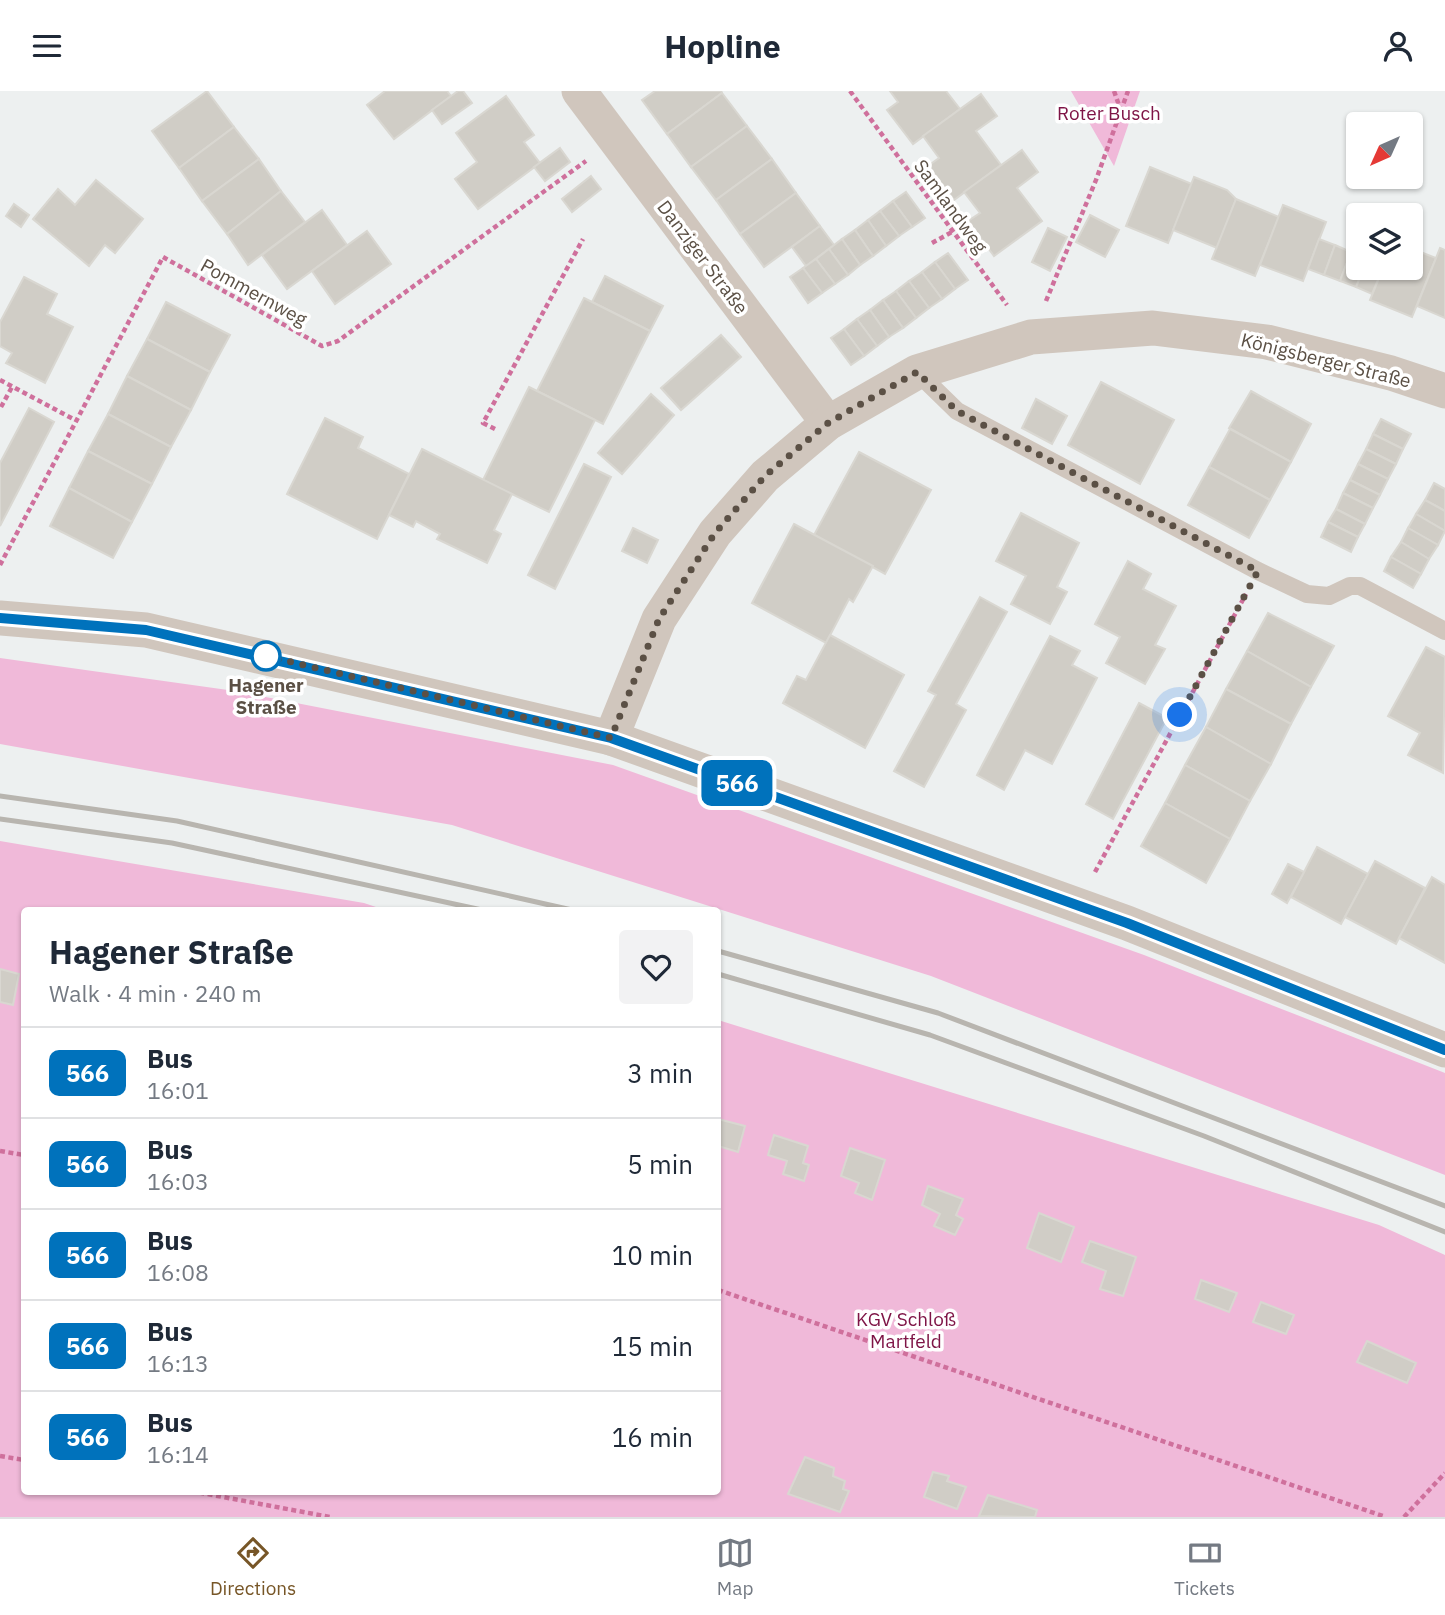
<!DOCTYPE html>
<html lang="en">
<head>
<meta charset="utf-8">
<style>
  body { margin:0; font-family:"IBM Plex Sans",sans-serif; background:#f2f2f3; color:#1f2937; height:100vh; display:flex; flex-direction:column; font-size:26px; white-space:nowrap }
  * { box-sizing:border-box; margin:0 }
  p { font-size:23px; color:#747a83 }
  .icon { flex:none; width:38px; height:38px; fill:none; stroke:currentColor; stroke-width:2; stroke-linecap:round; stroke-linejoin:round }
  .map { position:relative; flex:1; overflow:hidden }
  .details { position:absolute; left:21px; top:816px; width:700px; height:588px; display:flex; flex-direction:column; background:#fff; border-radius:7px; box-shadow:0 2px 5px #0004 }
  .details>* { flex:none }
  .badge { padding:0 14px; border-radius:10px; font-size:24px; line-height:46px }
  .needle { width:46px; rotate:225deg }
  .buttons { position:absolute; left:1346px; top:21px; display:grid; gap:14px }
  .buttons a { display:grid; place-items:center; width:77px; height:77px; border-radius:7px; background:#fff; box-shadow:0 2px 5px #0004; font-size:35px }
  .you { position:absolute; width:35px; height:35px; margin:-18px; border:5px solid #fff; border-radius:50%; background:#1a73e8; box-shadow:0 0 0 10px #1a73e833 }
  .map>.badge { position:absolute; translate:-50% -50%; box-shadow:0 0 0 4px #fff }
  .round { display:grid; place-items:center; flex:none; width:74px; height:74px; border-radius:7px; background:#f2f2f3 }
  .summary { display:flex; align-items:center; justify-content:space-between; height:119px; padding:0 28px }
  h1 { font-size:33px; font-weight:800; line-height:52px }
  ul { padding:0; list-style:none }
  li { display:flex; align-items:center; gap:21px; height:91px; padding:0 28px; border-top:2px solid #e0e1e3 }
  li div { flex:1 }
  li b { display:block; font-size:26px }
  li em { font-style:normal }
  li .badge { min-width:77px; font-weight:700; text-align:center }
  header { display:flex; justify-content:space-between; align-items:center; height:91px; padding:0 28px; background:#fff; font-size:32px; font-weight:800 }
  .tabs { display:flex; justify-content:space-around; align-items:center; height:98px; border-top:2px solid #e0e1e3; background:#fff; font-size:19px; color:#747a83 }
  .tabs a { display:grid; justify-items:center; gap:4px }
  .tabs .active { color:#775627 }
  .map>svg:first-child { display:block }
  .green { fill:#f0b9d9 }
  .building { fill:#d0cdc6; stroke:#d9d7d1; stroke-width:2 }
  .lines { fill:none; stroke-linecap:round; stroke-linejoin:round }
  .path { stroke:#cf709c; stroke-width:4.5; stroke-dasharray:5 3.5; stroke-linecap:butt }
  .service { stroke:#d0c6bd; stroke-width:18 }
  .minor { stroke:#d0c6bd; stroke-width:35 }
  .rail { stroke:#b8b5af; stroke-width:5 }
  .line-casing { stroke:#fff; stroke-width:16 }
  .line { stroke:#0072bc; stroke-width:10 }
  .walk { stroke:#5b5045; stroke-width:7; stroke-dasharray:0 12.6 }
  .stop-dot { fill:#fff; stroke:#0072bc; stroke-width:3.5 }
  .labels { text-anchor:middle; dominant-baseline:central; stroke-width:7; stroke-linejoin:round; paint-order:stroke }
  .park-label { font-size:19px; fill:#7e1446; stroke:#fff }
  .street-label { font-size:19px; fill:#5b5045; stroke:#fff }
  .stop-label { font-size:19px; font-weight:bold; fill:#5b5045; stroke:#fff }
</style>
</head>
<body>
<header><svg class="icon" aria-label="menu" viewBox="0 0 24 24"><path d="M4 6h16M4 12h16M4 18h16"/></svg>Hopline<svg class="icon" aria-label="person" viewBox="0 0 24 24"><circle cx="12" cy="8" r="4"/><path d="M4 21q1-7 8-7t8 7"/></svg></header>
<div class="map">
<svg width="1445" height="1426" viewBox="0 0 1445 1426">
  <rect width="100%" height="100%" fill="#edf0f0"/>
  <g class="green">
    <polygon points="1071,0 1140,0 1114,75"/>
    <polygon points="0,567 235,600 613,674 1144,864 1445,982 1445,1084 931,885 452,734 0,653"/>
    <polygon points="0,750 364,812 385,819 24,819 24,1400 718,1400 718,929 1379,1134 1445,1164 1445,1426 0,1426"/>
  </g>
  <g class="building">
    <polygon points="207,0 234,36 179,77 152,40"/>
    <polygon points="385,0 447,0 451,5 394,48 367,14"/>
    <polygon points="458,0 463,0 472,12 442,33 432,19"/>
    <polygon points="655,0 721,0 722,2 667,43 642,9"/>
    <polygon points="890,0 946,0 960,18 913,53 887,19 898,11"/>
    <polygon points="722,2 747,35 691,76 667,43"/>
    <polygon points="981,3 997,25 976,40 1001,74 954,109 928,75 939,67 923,45"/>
    <polygon points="506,5 534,44 524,51 540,72 478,118 455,88 477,71 456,42"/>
    <polygon points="747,35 772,68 716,109 691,76"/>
    <polygon points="234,36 259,68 202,110 179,77"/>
    <polygon points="560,57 570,71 545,90 534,76"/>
    <polygon points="1022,59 1038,81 1017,97 1042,130 994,165 968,130 980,122 964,101"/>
    <polygon points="259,68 281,100 227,143 202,110"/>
    <polygon points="772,68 796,102 740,143 716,109"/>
    <polygon points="1150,76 1192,93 1168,152 1126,135"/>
    <polygon points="591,85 601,98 572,121 562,108"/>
    <polygon points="1194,86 1227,99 1236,108 1217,157 1173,139"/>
    <polygon points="96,89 143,128 115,162 105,154 89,175 33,128 58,98 75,114"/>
    <polygon points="281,100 305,131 248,174 227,143"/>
    <polygon points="906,101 925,127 912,136 893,110"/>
    <polygon points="796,102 820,135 764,176 740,143"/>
    <polygon points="1236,108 1279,126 1255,185 1212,168"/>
    <polygon points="893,110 912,136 899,145 880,120"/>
    <polygon points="14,113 29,124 21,136 6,125"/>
    <polygon points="1283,114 1326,131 1303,190 1260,174"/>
    <polygon points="322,119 347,154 287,198 262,164"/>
    <polygon points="880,120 899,145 886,155 868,129"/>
    <polygon points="1090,124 1119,139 1105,166 1076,151"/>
    <polygon points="868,129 886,155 873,165 855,139"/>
    <polygon points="820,135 834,154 806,175 792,156"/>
    <polygon points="1048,137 1067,146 1050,180 1032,171"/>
    <polygon points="855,139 873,165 860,174 842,148"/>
    <polygon points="367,140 391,173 335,213 312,180"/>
    <polygon points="842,148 860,174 848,184 829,158"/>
    <polygon points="1319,148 1335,154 1324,184 1308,178"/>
    <polygon points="1335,154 1351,161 1340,190 1324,184"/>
    <polygon points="1410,157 1436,167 1412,226 1370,209 1383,177 1410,177"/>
    <polygon points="1440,157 1445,159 1445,227 1417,215"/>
    <polygon points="829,158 848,184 835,193 816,168"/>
    <polygon points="1351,161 1358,164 1358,177 1364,177 1356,196 1340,190"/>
    <polygon points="948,162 968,189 955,198 935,171"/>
    <polygon points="816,168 835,193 822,202 803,177"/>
    <polygon points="935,171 955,198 942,208 922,181"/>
    <polygon points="803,177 822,202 808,212 790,186"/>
    <polygon points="1364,177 1383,177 1372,203 1356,196"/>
    <polygon points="922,181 942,208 929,217 909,190"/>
    <polygon points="605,185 663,215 650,240 592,211"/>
    <polygon points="24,186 57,203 47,223 73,236 45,292 6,272 12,262 0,255 0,231"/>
    <polygon points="909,190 929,217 916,227 896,200"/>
    <polygon points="896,200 916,227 903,237 883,209"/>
    <polygon points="584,207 650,240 603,333 537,300"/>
    <polygon points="883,209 903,237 889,246 870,219"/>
    <polygon points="166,211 230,244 210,281 147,248"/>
    <polygon points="870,219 889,246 877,255 857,228"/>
    <polygon points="857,228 877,255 864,265 844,238"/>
    <polygon points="844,238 864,265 851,274 831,247"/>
    <polygon points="721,244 741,266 681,319 661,297"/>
    <polygon points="147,248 210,281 191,319 127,285"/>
    <polygon points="127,285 191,319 171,356 108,323"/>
    <polygon points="1101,291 1174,329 1140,393 1068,354"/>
    <polygon points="529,296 595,329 549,421 483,389"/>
    <polygon points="1251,300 1311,333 1291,371 1229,337"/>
    <polygon points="651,303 674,324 622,383 598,362"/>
    <polygon points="1036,308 1067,325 1052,353 1022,337"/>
    <polygon points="29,317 54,331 0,435 0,372"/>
    <polygon points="108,323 171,356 152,393 88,360"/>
    <polygon points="325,327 363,346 358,357 409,383 377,448 287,403"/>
    <polygon points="1381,328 1411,343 1403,358 1373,343"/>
    <polygon points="1230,338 1291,371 1270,409 1209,376"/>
    <polygon points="1373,343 1403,358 1396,373 1366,358"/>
    <polygon points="422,358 512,403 494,439 501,443 487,472 437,448 440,443 416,430 413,436 389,424"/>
    <polygon points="1366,358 1396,373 1388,388 1358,373"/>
    <polygon points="88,360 152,393 132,431 69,397"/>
    <polygon points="859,361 931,399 885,483 814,444"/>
    <polygon points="584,373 611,386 555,498 528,484"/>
    <polygon points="1358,373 1388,388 1380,404 1350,389"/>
    <polygon points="1209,376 1270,409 1249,447 1188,414"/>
    <polygon points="1350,389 1380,404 1373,417 1343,402"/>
    <polygon points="1434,392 1445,398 1445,420 1425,409"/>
    <polygon points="69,397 132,431 113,467 50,435"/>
    <polygon points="1343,402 1373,417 1365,433 1336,418"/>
    <polygon points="1425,409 1445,420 1445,440 1416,423"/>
    <polygon points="1336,418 1365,433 1358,446 1328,431"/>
    <polygon points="1021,422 1079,452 1057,496 1067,501 1050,533 1011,513 1026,485 996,470"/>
    <polygon points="1416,423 1445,440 1438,454 1408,437"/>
    <polygon points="1328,431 1358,446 1351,461 1321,446"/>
    <polygon points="794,433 873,475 853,511 849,508 826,552 752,512"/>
    <polygon points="633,437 658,449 647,472 622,460"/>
    <polygon points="1408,437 1438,454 1429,468 1401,451"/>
    <polygon points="1401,451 1429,468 1421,483 1391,466"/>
    <polygon points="1391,466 1421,483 1413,497 1384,480"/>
    <polygon points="1128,470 1151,483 1143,498 1176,515 1155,554 1165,558 1145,593 1106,572 1120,546 1095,533"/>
    <polygon points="980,506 1007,521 956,613 966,619 924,696 894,680 936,604 928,600"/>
    <polygon points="1268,522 1334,555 1311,596 1247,560"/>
    <polygon points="830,544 904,584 865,657 783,612 797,585 806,589"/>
    <polygon points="1050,545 1080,560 1072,574 1097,587 1052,673 1025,659 1004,699 977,684"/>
    <polygon points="1426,556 1445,566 1443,682 1408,664 1420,642 1388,625"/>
    <polygon points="1247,560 1311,596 1291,633 1226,598"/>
    <polygon points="1226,598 1291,633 1271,673 1206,636"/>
    <polygon points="1139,612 1167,627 1113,728 1086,713"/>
    <polygon points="1206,636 1271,673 1250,710 1185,674"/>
    <polygon points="1185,674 1250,710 1230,748 1165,712"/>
    <polygon points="1165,712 1230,748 1206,792 1141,755"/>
    <polygon points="1317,756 1368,783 1341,833 1291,806"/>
    <polygon points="1375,770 1425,797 1396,853 1345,826"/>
    <polygon points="1288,773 1304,781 1287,812 1272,803"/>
    <polygon points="1432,786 1445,794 1445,872 1399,847"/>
    <polygon points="0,878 19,883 13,914 0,911"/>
    <polygon points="718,1028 745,1035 738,1061 718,1055"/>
    <polygon points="774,1044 808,1055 803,1072 809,1074 804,1090 783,1083 787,1070 768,1064"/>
    <polygon points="850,1057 885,1069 872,1109 855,1102 859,1092 841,1085"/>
    <polygon points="928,1095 963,1108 956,1124 963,1128 955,1144 934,1135 940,1123 922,1114"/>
    <polygon points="1039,1122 1074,1136 1061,1171 1027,1157"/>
    <polygon points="1090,1150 1136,1166 1123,1205 1100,1198 1106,1180 1082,1171"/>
    <polygon points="1201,1189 1237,1202 1229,1221 1195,1208"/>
    <polygon points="1261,1211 1294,1224 1286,1243 1253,1231"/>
    <polygon points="1367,1250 1416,1272 1407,1292 1357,1271"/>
    <polygon points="805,1366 834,1377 833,1385 845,1390 843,1398 849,1400 840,1421 788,1403"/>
    <polygon points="933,1381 949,1385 947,1390 966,1396 957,1418 924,1406"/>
    <polygon points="988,1404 1037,1419 1035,1426 979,1425"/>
  </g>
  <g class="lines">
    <g class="path">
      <polyline points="850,0 1007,214"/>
      <polyline points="1114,0 1121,20"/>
      <polyline points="932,152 952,141"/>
      <polyline points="1046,210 1096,89 1128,0"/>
      <polyline points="0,289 75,329"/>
      <polyline points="1,316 12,296"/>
      <polyline points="495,338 483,332 583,148"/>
      <polyline points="0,474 163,166 322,255 338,250 586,70"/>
      <polyline points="1095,781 1246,503"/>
      <polyline points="0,1060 24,1064"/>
      <polyline points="718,1199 1386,1426"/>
      <polyline points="0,1365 24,1369"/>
      <polyline points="191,1400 330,1426"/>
      <polyline points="1404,1426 1445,1382"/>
    </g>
    <polyline class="service" points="917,281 957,320 1258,480 1307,503 1329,505 1350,495 1360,495 1445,540"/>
    <g class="minor">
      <polyline points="579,0 828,332"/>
      <polyline points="0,527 146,539 611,647 1127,832 1445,959"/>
      <polyline points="611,647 659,528 715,442 765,385 828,332 917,281 1031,246 1153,237 1267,251 1391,282 1445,300"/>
    </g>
    <g class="rail">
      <polyline points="0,705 177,730 572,819"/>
      <polyline points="0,728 172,752 482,819"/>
      <polyline points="718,860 938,922 1445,1115"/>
      <polyline points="718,883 930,944 1204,1045 1445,1141"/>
    </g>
  </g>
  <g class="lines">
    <g class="line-casing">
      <polyline id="line" points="0,527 146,539 611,647 1127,832 1445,959"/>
    </g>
    <use href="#line" class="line"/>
    <polyline class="walk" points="266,565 611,647 659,528 715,442 765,385 828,332 917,281 957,320 1258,480 1180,624"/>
  </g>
  <circle class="stop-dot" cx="266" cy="565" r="14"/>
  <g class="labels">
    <g class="park-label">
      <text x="1109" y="22">Roter Busch</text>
      <text x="906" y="1228">KGV Schloß<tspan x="906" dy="22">Martfeld</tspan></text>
    </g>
    <g class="street-label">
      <text transform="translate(951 115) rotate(54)">Samlandweg</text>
      <text transform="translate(703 166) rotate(53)">Danziger Straße</text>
      <text transform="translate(254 201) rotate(29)">Pommernweg</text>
      <text transform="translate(1326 269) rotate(14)">Königsberger Straße</text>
    </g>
    <g class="stop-label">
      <text x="266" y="594">Hagener<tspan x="266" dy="22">Straße</tspan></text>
    </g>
  </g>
</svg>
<div class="buttons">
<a><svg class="needle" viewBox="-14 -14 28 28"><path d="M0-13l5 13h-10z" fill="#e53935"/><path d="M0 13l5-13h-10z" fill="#747a83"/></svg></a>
<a><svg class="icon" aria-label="layers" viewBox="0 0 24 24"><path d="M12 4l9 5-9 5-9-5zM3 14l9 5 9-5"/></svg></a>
</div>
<div class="you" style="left:1180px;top:624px"></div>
<b class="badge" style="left:737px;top:692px;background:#0072bc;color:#fff">566</b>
<section class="details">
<div class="summary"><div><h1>Hagener Straße</h1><p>Walk · 4 min · 240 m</p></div><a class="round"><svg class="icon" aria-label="heart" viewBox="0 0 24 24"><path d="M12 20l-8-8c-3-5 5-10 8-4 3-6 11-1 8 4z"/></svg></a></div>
<ul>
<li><span class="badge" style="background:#0072bc;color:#fff">566</span><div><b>Bus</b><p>16:01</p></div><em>3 min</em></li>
<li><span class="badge" style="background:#0072bc;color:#fff">566</span><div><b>Bus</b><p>16:03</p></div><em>5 min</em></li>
<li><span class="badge" style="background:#0072bc;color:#fff">566</span><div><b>Bus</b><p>16:08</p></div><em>10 min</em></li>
<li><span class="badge" style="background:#0072bc;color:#fff">566</span><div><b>Bus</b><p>16:13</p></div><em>15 min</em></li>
<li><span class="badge" style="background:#0072bc;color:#fff">566</span><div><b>Bus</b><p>16:14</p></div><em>16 min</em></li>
</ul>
</section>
</div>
<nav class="tabs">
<a class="active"><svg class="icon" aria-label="directions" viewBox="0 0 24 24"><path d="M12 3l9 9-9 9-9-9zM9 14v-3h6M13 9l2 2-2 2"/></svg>Directions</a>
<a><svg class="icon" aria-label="map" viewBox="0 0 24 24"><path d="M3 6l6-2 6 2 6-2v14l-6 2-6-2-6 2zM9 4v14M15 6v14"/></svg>Map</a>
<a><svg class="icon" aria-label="tickets" viewBox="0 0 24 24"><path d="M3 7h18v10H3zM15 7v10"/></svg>Tickets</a>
</nav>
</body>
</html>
